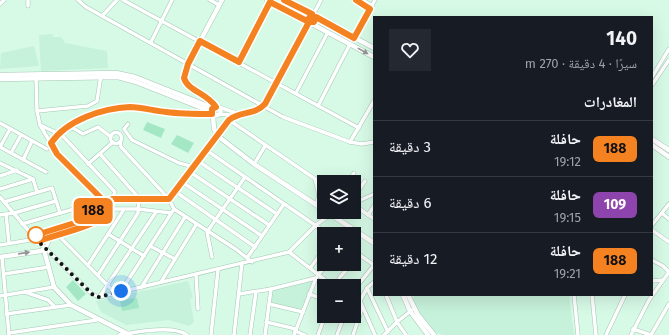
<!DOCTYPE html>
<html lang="ar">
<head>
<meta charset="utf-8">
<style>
  body { margin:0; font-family:"Fira Sans","Noto Naskh Arabic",sans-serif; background:#242831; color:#f1f3f6; direction:rtl; height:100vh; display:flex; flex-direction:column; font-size:15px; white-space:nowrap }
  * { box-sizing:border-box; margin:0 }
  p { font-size:13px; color:#9ea1a6 }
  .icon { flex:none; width:22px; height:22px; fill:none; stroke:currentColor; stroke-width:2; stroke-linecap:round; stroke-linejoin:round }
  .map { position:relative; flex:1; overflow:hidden; direction:ltr }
  .sheet { position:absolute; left:373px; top:16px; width:280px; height:280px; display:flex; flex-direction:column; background:#171b24; border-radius:0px; box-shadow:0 4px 16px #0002; direction:rtl }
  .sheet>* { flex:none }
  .badge { padding:0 8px; border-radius:6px; font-size:14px; line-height:26px }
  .controls { position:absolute; left:317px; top:175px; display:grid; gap:8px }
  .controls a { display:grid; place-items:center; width:44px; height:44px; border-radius:0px; background:#171b24; box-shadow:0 4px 16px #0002; font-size:20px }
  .you { position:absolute; width:20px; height:20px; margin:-10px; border:3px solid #fff; border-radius:50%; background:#1a73e8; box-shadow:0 0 0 6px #1a73e833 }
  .map>.badge { position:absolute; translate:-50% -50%; box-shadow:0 0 0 2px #fff }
  h2 { padding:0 16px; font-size:15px; line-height:36px }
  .round { display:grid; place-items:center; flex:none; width:42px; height:42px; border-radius:0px; background:#242831 }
  .headline { display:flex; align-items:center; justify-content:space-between; height:68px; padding:0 16px }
  h1 { font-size:19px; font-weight:700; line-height:30px }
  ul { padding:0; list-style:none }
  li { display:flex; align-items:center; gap:12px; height:56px; padding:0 16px; border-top:1px solid #363941 }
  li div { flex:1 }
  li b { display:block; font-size:15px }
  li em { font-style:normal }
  li .badge { min-width:44px; font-weight:700; text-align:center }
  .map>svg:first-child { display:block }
  .built { fill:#c6f1da }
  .green { fill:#a4e7c5 }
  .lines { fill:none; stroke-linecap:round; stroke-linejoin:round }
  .street-casing { stroke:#a5c7b5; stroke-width:4.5 }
  .secondary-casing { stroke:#a5c7b5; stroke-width:5.5 }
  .street { stroke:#fff; stroke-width:3.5 }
  .secondary { stroke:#fff; stroke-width:4.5 }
  .oneway { fill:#919794 }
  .line-casing { stroke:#fff; stroke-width:9 }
  .line { stroke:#f58220; stroke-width:6 }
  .walk { stroke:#0b1711; stroke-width:4; stroke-dasharray:0 7.2 }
  .stop-dot { fill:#fff; stroke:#f58220; stroke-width:2 }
</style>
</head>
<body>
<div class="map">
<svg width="669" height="335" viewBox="0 0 669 335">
  <rect width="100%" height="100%" fill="#d7fae7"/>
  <g class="built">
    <polygon points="53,34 53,37 61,37 65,43 107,51 108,68 41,71 39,35"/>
    <polygon points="34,46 39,66 0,69 1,53"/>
    <polygon points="316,278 303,312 269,304 271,289"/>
    <polygon points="188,281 193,297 190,299 194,322 189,326 169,320 126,325 101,312 96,301"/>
    <polygon points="413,295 569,295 574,335 443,335 434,332 418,312 411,299 414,298"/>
  </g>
  <g class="green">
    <polygon points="147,122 165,129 161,138 143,130"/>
    <polygon points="177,135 194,143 188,153 171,144"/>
    <polygon points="73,280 86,294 78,301 66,287"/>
    <polygon points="137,298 139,308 122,311 120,300"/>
  </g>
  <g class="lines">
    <g class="street-casing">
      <g id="street">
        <polyline points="78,0 86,7 283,117 350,142 362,144 374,142"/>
        <polyline points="123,0 359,128"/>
        <polyline points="210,0 219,5"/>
        <polyline points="356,0 370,9"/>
        <polyline points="363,0 372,6"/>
        <polyline points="0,4 4,0"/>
        <polyline points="28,6 28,0"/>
        <polyline points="313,15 321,0"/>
        <polyline points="102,16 117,0"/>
        <polyline points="354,37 375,0"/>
        <polyline points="151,42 172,0"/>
        <polyline points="239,62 270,2"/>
        <polyline points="36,77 37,111 40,125 57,133"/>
        <polyline points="652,77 669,49"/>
        <polyline points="652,85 669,60"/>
        <polyline points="296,93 328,32"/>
        <polyline points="318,106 350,44"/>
        <polyline points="219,107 239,114"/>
        <polyline points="37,111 88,106 97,101 101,75"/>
        <path d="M220 114C234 116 252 115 264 106L309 22"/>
        <polyline points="229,120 324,185"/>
        <polyline points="0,123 47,149"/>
        <polyline points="128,124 124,129 132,140 179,163 194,167"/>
        <polyline points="40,125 57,154 106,203"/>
        <circle cx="116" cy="138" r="5.5"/>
        <polyline points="120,142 121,147 169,199 174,209 237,250 252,262"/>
        <polyline points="350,142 374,101"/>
        <path d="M51 143C66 121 104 108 130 107 142 107 154 111 166 112 182 114 197 114 212 114"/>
        <polyline points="0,147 46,172"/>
        <polyline points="0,147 10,129"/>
        <polyline points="206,150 328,234"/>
        <polyline points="11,153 21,135"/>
        <polyline points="23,160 32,141"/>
        <polyline points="198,161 277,214"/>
        <polyline points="256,161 265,146"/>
        <polyline points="0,163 33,179 37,192"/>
        <polyline points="88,164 113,142"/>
        <polyline points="190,172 269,225"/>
        <polyline points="0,176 17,170"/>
        <polyline points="315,179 319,195 317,202"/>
        <polyline points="182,182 262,236"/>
        <polyline points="348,182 354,173"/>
        <polyline points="0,189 33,179"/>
        <polyline points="176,192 255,247"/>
        <polyline points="0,197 33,236 92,294 99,297 289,252 316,225 334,212"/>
        <polyline points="354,197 365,181"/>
        <polyline points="4,202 52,188 60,213"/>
        <polyline points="354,203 374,194"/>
        <polyline points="354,205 374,219"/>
        <polyline points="108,209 138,209 171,213"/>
        <polyline points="662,213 669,219"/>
        <polyline points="6,214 9,243"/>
        <polyline points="0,215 14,213 56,201"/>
        <polyline points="368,215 374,206"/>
        <polyline points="22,224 88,205 106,203 112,199 115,192 59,132 73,128 83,134 98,127 111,137"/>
        <polyline points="652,225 669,204"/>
        <polyline points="652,230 669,242"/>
        <polyline points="57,234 115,293"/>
        <polyline points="108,234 144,256"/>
        <polyline points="33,236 84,220 91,215 94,203"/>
        <polyline points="39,241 98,221 105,215 112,199 169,199 217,134"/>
        <polyline points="0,245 36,239"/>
        <polyline points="150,246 175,259"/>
        <polyline points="46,247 52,236"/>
        <polyline points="354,251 374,265"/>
        <polyline points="289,252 333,286"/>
        <polyline points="2,257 9,335"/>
        <polyline points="212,257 207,232 245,177"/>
        <polyline points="247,258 284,204"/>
        <polyline points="652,260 663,266 669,272"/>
        <polyline points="354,261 360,255"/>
        <polyline points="88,265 123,211"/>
        <polyline points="311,267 324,249"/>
        <polyline points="4,274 49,267"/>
        <polyline points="98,275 138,213 139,198 100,154"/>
        <polyline points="196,275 198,309"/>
        <polyline points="652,281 663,280"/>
        <polyline points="161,282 196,225"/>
        <polyline points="374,282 367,288 360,301 375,335"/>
        <polyline points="335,286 340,277 352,264"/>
        <polyline points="141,288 185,217"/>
        <polyline points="367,288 388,332"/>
        <polyline points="354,290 374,265"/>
        <polyline points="121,291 174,209"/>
        <polyline points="25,292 48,300 54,306"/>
        <polyline points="239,294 271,289 316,278"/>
        <polyline points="309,294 324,299"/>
        <polyline points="386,295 397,322 406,335"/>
        <polyline points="574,295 578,335"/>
        <polyline points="592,295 596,335"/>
        <polyline points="0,296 54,287"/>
        <polyline points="100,296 156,212"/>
        <polyline points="354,299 360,301"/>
        <polyline points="269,304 303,312"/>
        <polyline points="6,314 71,305"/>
        <polyline points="266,322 296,329"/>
        <polyline points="633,329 651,335"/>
        <polyline points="295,331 305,335"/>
        <polyline points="9,333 97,320"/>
        <path d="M119 335C136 332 174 325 187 335"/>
        <polyline points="211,335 218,270"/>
        <polyline points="234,335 242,263"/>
        <polyline points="250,335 256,292"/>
        <polyline points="265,335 271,289"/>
        <polyline points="294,335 316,278 327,264"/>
        <polyline points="318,335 325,316"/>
        <polyline points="337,335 344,316"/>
        <polyline points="353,335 362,308"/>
        <polyline points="384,335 397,322 412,310"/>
        <polyline points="606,335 625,295"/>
        <polyline points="631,335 649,300 669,272"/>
        <polyline points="651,335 669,304"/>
      </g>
    </g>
    <g class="secondary-casing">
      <g id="secondary">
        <polyline points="267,0 374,57"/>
        <polyline points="284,0 374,48"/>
        <polyline points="0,75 116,73 135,77 213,108"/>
        <polyline points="0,79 118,77 136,82 212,112"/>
        <circle cx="216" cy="111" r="4.5"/>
        <polyline points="216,107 211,99 187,84 184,74 188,64 222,0"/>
        <polyline points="213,115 214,129 219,137 254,164 324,210"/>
        <polyline points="217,134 229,120 240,114"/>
        <polyline points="652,139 669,150"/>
        <polyline points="652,145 669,157"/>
        <polyline points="327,212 374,243"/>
        <polyline points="44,250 54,287 71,305 130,335"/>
        <polyline points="0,257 41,251 46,247"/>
        <polyline points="403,295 410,311 428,335"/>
        <polyline points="408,295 418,315 434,335"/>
      </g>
    </g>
    <use href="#street" class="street"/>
    <use href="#secondary" class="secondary"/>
  </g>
  <defs><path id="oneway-solid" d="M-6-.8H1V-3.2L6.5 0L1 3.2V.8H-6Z"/></defs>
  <g class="oneway">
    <use href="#oneway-solid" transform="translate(363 51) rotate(29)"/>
    <use href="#oneway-solid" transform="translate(24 253) rotate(-8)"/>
  </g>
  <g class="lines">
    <g class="line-casing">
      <path id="line" d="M284 0 312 14 307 21 270 2 239 62 200 41 188 64 184 78C188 91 207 93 216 107L212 109V114C197 114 181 114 166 112 154 111 142 107 130 107 103 108 67 120 51 143L57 154 106 203H94L91 215 84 220 33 236 39 241C54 235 95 226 104 216 108 211 110 204 112 199H169L229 120C240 111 255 115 265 104L309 22H314L316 17 354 38 370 9 356 0"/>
    </g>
    <use href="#line" class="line"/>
    <polyline class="walk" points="36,235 33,236 94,296 99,297 121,291"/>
  </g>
  <circle class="stop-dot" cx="36" cy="235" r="8"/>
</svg>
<div class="controls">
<a><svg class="icon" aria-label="layers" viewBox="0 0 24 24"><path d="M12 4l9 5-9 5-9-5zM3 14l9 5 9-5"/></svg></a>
<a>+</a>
<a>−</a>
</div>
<div class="you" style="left:121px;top:291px"></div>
<b class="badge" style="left:93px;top:211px;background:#f58220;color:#111">188</b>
<section class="sheet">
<div class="headline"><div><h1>140</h1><p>سيرًا · 4 دقيقة · 270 m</p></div><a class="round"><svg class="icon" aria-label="heart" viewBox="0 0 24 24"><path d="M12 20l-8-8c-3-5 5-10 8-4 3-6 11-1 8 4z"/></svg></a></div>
<h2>المغادرات</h2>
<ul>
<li><span class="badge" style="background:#f58220;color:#111">188</span><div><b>حافلة</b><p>19:12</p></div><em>3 دقيقة</em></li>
<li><span class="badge" style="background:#8e44ad;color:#fff">109</span><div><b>حافلة</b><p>19:15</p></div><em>6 دقيقة</em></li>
<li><span class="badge" style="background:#f58220;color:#111">188</span><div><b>حافلة</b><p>19:21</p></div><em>12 دقيقة</em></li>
</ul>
</section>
</div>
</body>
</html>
